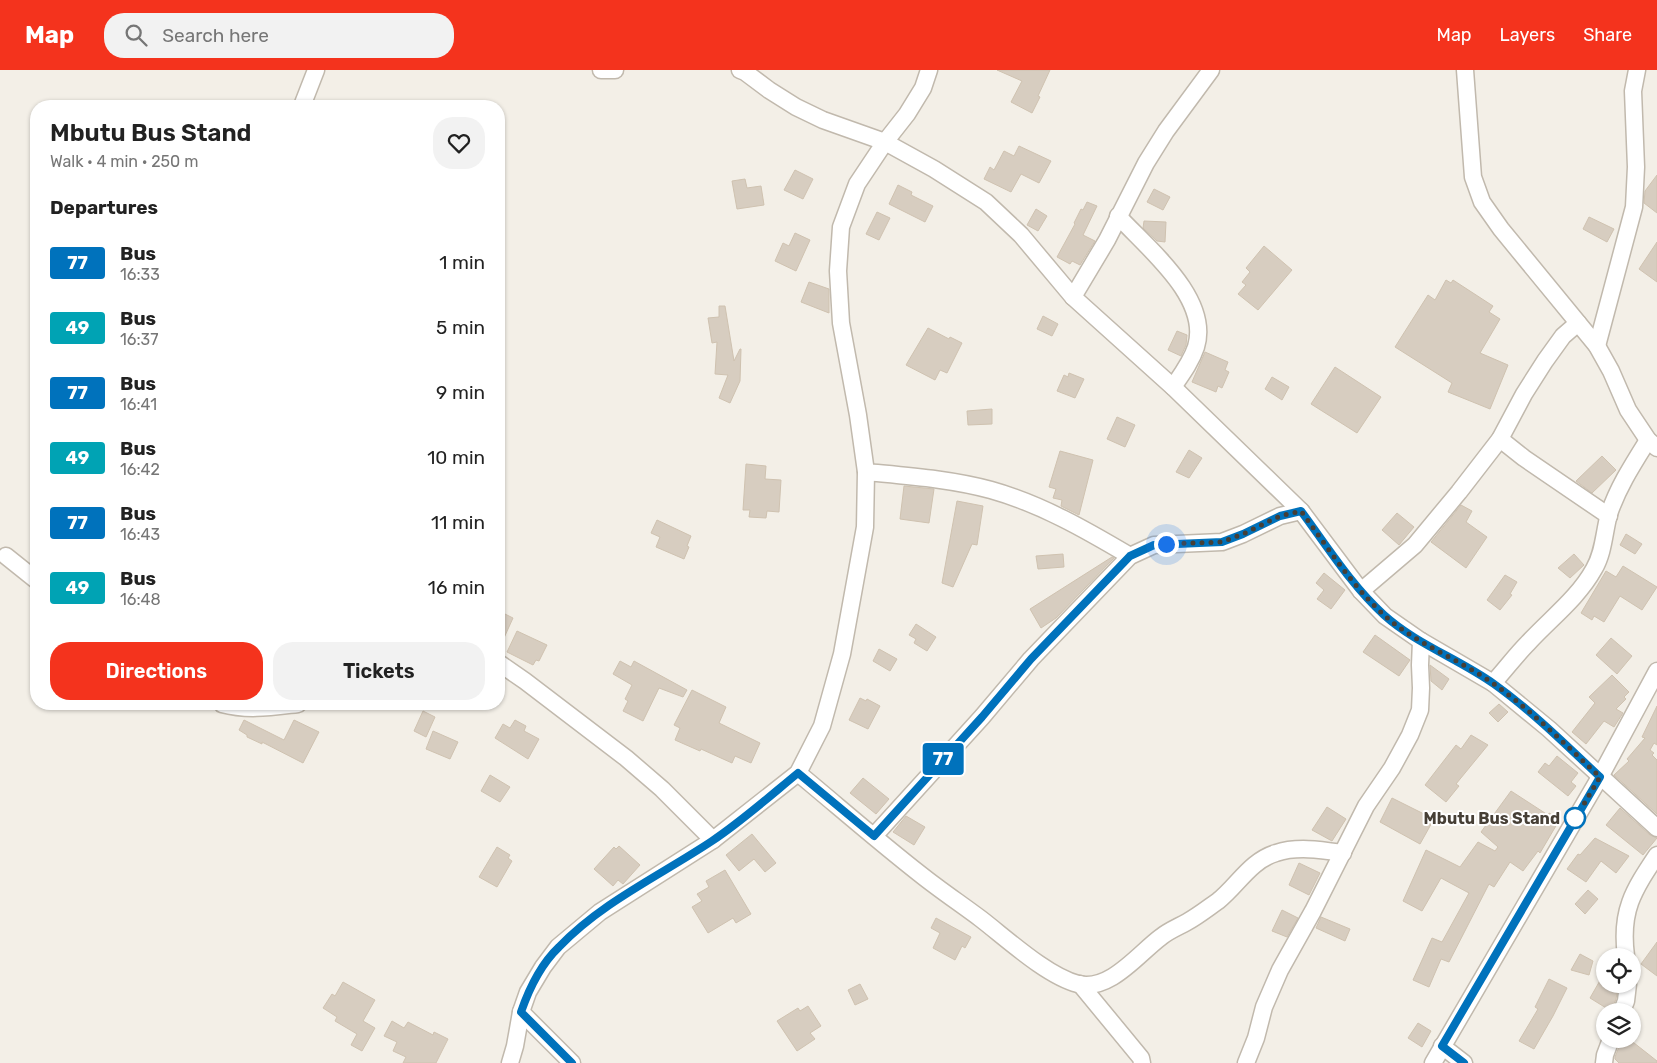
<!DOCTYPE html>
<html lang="en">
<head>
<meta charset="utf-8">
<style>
  body { margin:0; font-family:Rubik,sans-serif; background:#f2f2f2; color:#222; height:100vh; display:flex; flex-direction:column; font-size:19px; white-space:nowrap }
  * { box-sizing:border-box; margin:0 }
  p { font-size:16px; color:#767676 }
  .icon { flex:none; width:28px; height:28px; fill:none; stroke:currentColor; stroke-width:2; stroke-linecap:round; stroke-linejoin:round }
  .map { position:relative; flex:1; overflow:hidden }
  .drawer { position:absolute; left:30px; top:30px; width:475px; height:610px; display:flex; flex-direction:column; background:#fff; border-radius:20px; box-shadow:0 1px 4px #0004 }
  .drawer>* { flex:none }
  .badge { padding:0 10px; border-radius:4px; font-size:18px; line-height:32px }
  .buttons { position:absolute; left:1596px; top:878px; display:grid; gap:10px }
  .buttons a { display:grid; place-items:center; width:45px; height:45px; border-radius:50%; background:#fff; box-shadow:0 1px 4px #0004; font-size:25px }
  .you { position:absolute; width:25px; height:25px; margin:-12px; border:4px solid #fff; border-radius:50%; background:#1a73e8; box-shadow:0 0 0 8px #1a73e833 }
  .map>.badge { position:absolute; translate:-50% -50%; box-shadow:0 0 0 2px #fff }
  h2 { padding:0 20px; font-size:19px; line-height:45px }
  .round { display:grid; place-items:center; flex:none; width:52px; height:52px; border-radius:20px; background:#f2f2f2 }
  .summary { display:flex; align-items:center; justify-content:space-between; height:85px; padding:0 20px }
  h1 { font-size:24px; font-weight:600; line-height:38px }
  .cta { display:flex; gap:10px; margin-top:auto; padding:10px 20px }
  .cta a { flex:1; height:58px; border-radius:20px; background:#f4331d; color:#fff; font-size:20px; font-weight:600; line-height:58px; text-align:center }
  .cta a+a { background:#f2f2f2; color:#222 }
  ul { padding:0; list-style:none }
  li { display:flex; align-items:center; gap:15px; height:65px; padding:0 20px }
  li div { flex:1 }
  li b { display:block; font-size:19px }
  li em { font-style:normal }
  li .badge { min-width:55px; font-weight:700; text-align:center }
  header { display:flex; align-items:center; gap:30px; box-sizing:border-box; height:70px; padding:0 25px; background:#f4331d; color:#fff }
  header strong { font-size:24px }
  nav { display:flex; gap:28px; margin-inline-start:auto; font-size:18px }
  .search { width:350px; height:45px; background:#f2f2f2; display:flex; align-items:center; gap:12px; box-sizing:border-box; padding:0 18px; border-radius:20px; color:#767676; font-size:19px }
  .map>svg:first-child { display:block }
  .building { fill:#d7cdc0; stroke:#cfc2b0 }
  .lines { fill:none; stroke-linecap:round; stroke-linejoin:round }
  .street-casing { stroke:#c1b9ad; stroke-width:19 }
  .street { stroke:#fff; stroke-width:16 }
  .line-casing { stroke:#fff; stroke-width:11 }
  .line { stroke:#0072bc; stroke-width:8 }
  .walk { stroke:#463f36; stroke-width:5; stroke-dasharray:0 9 }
  .stop-dot { fill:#fff; stroke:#0072bc; stroke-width:2.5 }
  .labels { text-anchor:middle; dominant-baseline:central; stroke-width:4; stroke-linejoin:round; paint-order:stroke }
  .stop-label { font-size:16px; font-weight:bold; fill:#463f36; stroke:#fff; text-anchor:end }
</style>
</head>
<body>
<header>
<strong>Map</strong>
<div class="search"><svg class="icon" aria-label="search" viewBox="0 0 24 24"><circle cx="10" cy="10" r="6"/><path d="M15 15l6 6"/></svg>Search here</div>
<nav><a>Map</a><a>Layers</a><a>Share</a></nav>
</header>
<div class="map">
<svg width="1657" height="993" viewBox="0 0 1657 993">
  <rect width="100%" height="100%" fill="#f3efe7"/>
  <g class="building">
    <polygon points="997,0 1050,0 1038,26 1040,27 1032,43 1011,32 1022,11"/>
    <polygon points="1019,76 1051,91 1039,113 1021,104 1011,122 984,109 990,97 994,100 1004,81 1014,86"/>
    <polygon points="795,100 813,109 803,129 784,120"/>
    <polygon points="1657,105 1657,143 1644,133 1645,121"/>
    <polygon points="745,109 747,118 761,116 764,135 737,139 732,111"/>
    <polygon points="898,115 912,122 911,125 933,136 925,152 889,134"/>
    <polygon points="1154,119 1170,127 1163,140 1147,132"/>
    <polygon points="1087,132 1097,136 1083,165 1095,171 1080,195 1072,191 1070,194 1057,187 1075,154 1074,153 1081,139 1083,140"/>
    <polygon points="1036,139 1047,146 1038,161 1027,155"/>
    <polygon points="877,142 890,148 879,170 866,164"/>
    <polygon points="1589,147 1614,159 1607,172 1583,159"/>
    <polygon points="1144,151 1166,152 1165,172 1157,171 1143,158"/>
    <polygon points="795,163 810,170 796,201 775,191 783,173 789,176"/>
    <polygon points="1657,172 1657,212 1639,199"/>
    <polygon points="1264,176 1292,200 1258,240 1238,224 1246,215 1242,212 1250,202 1246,198"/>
    <polygon points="1446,210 1451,213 1453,210 1493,236 1489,242 1500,249 1480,283 1508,295 1490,339 1448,322 1452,313 1395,277 1428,225 1435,230"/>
    <polygon points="809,212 829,219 829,243 801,232"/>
    <polygon points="719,236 725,236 734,291 740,279 741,279 740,311 730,333 719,328 728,305 715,304 717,272 712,273 708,248 719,247"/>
    <polygon points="1043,246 1058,254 1052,266 1037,259"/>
    <polygon points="928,258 949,269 950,267 962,273 947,303 940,300 935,310 906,295"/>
    <polygon points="1177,261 1187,265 1186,275 1181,286 1168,280"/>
    <polygon points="1205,282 1228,292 1225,300 1229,302 1222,318 1218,316 1216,322 1192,312"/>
    <polygon points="1335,297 1381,327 1357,363 1311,334"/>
    <polygon points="1069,303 1084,309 1075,328 1057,321 1064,305 1068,307"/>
    <polygon points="1272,307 1289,317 1282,330 1265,319"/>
    <polygon points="992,339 992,354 968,355 967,341"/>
    <polygon points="1117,347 1135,355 1125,377 1107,369"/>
    <polygon points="1189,380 1202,388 1189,408 1176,402"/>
    <polygon points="1060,381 1093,390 1079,445 1061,436 1062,430 1053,428 1056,419 1049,417"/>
    <polygon points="1602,386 1616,400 1592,423 1576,411"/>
    <polygon points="746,394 766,396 765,409 781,410 779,442 767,441 766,448 749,447 750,440 743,440"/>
    <polygon points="904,416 934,419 929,453 900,449"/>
    <polygon points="957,431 983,436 977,475 972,474 953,517 942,513"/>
    <polygon points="1461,435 1472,441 1466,452 1487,467 1466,498 1431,472"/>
    <polygon points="1397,443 1414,457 1399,475 1382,460"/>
    <polygon points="657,450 691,466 687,476 689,477 684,489 656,477 660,467 651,463"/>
    <polygon points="1626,464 1642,474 1635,484 1620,475"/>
    <polygon points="1063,484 1064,497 1038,499 1036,486"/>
    <polygon points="1574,484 1584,495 1570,508 1558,498"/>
    <polygon points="1112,487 1114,488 1056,548 1041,558 1030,539"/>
    <polygon points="1623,496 1657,517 1642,540 1620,526 1604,552 1594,546 1592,550 1581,543 1606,501 1616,507"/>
    <polygon points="1324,503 1345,520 1331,539 1317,529 1324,520 1316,513"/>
    <polygon points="1505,505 1517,512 1510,524 1512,525 1500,540 1487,530"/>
    <polygon points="499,541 513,548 499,579"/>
    <polygon points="916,554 936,567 927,581 914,573 916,569 909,565"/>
    <polygon points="517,561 547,575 539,591 536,590 533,595 507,582"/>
    <polygon points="1375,565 1410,590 1399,606 1363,582"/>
    <polygon points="1611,568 1632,586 1617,604 1596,585"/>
    <polygon points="879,579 897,589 890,601 873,591"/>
    <polygon points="620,591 631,597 634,591 687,620 683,627 659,618 643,651 623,641 628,631 625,629 632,615 613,604"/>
    <polygon points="1430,595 1449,609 1442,620 1431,611"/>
    <polygon points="1612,605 1629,622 1624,627 1626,629 1616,639 1623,643 1614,657 1604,651 1586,674 1572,662 1595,633 1589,627"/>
    <polygon points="692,620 726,637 719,653 760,673 751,693 735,686 732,693 701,679 700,681 675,670 680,658 674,655"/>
    <polygon points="860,628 866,631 867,629 880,636 868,659 849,650"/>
    <polygon points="1499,634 1508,642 1498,652 1489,643"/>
    <polygon points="1657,636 1657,675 1654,673 1650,680 1654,683 1652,685 1657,690 1657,744 1614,705 1629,691 1627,689 1645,668 1642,667"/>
    <polygon points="423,641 435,647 426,667 414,661"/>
    <polygon points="244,650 284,670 294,650 319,662 303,693 262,672 262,674 247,667 247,665 239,660"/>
    <polygon points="515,650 526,656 524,661 539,669 528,689 495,668 503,654 510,658"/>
    <polygon points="433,661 458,672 450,689 426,679"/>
    <polygon points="1471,665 1488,675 1456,714 1459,716 1446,732 1425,715 1456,675 1461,679"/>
    <polygon points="1557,686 1578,703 1571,712 1576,716 1568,726 1538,702 1545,693 1549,696"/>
    <polygon points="490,705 510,717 500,732 481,721"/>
    <polygon points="863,708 889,729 876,744 850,723"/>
    <polygon points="1511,721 1548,745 1549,743 1560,749 1540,783 1538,781 1523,801 1510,792 1494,817 1489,814 1449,892 1441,889 1429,917 1413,910 1432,868 1442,872 1469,823 1441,808 1422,841 1403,831 1426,780 1460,797 1478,772 1495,781 1498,777 1481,762"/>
    <polygon points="1392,728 1434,749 1420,774 1380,752"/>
    <polygon points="1327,737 1346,749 1332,771 1312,760"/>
    <polygon points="1620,738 1650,765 1657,768 1643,785 1606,755"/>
    <polygon points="906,746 925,757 914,775 893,762"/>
    <polygon points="752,764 776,793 765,802 754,789 739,801 726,785"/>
    <polygon points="1595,768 1629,786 1616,803 1601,791 1586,812 1567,799 1578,784 1580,785"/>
    <polygon points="619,776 640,795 623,814 618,810 613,816 594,799 614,777 616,779"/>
    <polygon points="497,777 510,785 508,788 512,791 497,817 479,807"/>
    <polygon points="1299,793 1320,803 1309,825 1289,815"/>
    <polygon points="725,800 751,844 736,853 733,848 708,863 692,837 702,831 697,824 709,817 706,811"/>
    <polygon points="1588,820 1598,829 1585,844 1575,834"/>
    <polygon points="1282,840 1298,848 1287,867 1272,861"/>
    <polygon points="1321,847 1350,859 1345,871 1316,858"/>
    <polygon points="936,848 971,867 965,878 962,876 955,890 933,878 940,863 931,858"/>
    <polygon points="1657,872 1657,906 1641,894"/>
    <polygon points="1580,884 1593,891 1589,905 1571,900"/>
    <polygon points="1602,907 1605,909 1605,914 1613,914 1618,917 1616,929 1611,941 1590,928"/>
    <polygon points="1549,909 1567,918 1553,946 1534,979 1519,971 1538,939 1535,937"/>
    <polygon points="343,912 375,930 363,951 375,958 362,981 351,975 357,964 335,951 337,947 323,938 332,924 335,926"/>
    <polygon points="860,914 868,929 855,935 848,920"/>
    <polygon points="808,936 821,956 810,963 815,969 797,981 777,951 798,938 800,941"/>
    <polygon points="392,951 404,958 408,952 433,965 434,962 448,969 436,993 403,993 406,987 393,981 397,972 384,966"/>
    <polygon points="1418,953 1431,961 1422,977 1408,968"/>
    <polygon points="1625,969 1629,969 1657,991 1657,993 1619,993 1615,989 1615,987 1619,977"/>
  </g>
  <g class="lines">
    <g class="street-casing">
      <g id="street">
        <polyline points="601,0 615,0"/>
        <polyline points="740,0 745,2 769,20 796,37 823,50 885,72 934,99 986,132 1021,165 1073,227 1173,317 1301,441 1361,521 1385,546 1421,571 1493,613 1549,659 1657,758"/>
        <polyline points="1465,0 1473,107 1482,132 1501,159 1597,276 1611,301 1628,340 1648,370 1657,378"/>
        <polyline points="302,36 316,0"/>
        <path d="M1118 146C1147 178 1211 228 1196 277 1191 292 1182 304 1173 317"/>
        <polyline points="1073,227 1107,170 1146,93 1166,61 1211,0"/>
        <polyline points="1597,276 1634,137 1636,97 1633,21 1637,0"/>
        <polyline points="1500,369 1524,388 1609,446"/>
        <path d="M866 402C907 406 951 409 991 420 1041 434 1086 460 1130 486"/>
        <polyline points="6,486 36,510"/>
        <polyline points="1361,521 1415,475 1459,422 1500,369 1524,324 1545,291 1563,266 1578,253"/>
        <polyline points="499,593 525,611 626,688 662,719 713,770"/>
        <path d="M1493 613C1505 600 1516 585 1528 573 1550 549 1578 528 1594 499 1604 482 1604 462 1609 444 1618 417 1633 394 1648 370"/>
        <path d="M222 634C248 641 272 637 298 634"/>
        <path d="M798 703C839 737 879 772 920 804 940 820 961 834 981 849 1007 869 1047 906 1078 914 1110 922 1139 883 1161 867 1168 861 1178 857 1187 852 1198 846 1208 838 1218 831 1238 815 1250 791 1276 783 1297 776 1322 780 1343 783"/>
        <polyline points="874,766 982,647 1031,589 1130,486 1154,475 1222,472 1243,464 1280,446 1301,441"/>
        <path d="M1626 886C1620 841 1633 821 1657 785"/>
        <polyline points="1080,914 1141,988 1142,993"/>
        <polyline points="1622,941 1626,931 1628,914"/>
        <polyline points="521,942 572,993"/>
        <polyline points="1442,976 1464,993"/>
        <polyline points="510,993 515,976 521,942 528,922 543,897 558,877 600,842 713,770 798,703 822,656 842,584 865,457 866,402 858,345 841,253 838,201 841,157 857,114 885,72 907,44 923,18 929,0"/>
        <polyline points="1246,993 1256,968 1264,937 1280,900 1313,841 1366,736 1392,698 1410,665 1420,640 1421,618 1420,595 1421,571"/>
        <polyline points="1433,993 1600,707 1657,601"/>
        <polyline points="1604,993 1605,985 1611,969"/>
      </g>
    </g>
    <use href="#street" class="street"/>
  </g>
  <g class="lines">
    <g class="line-casing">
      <path id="line" d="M572 993 521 942C529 919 541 894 559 877 602 832 661 805 712 771 742 751 770 726 798 703L874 766 982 647 1031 589 1130 486 1154 475 1222 472 1243 464 1280 446 1301 441C1327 476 1351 515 1384 545 1416 574 1459 589 1494 614 1532 641 1566 675 1600 707L1442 976 1464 993"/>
    </g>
    <use href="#line" class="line"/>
    <path class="walk" d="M1166 474 1222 472 1243 464 1280 446 1301 441C1327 476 1351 515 1384 545 1416 574 1459 589 1494 614 1532 641 1566 675 1600 707L1572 754 1575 748"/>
  </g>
  <circle class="stop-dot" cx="1575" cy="748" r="10"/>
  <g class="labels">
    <g class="stop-label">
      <text x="1560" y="748">Mbutu Bus Stand</text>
    </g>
  </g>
</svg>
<div class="buttons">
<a><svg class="icon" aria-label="locate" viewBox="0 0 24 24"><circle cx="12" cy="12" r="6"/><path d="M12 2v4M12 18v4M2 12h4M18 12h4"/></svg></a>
<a><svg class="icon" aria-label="layers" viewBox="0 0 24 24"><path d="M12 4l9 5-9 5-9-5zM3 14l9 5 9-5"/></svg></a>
</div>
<div class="you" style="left:1166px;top:474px"></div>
<b class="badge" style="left:943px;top:689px;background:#0072bc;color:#fff">77</b>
<section class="drawer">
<div class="summary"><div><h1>Mbutu Bus Stand</h1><p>Walk · 4 min · 250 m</p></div><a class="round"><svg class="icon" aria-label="heart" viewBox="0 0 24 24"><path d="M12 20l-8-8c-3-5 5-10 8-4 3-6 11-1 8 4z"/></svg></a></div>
<h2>Departures</h2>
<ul>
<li><span class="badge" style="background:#0072bc;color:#fff">77</span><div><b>Bus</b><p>16:33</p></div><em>1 min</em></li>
<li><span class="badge" style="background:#00a3b4;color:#fff">49</span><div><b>Bus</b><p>16:37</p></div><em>5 min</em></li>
<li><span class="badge" style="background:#0072bc;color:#fff">77</span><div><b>Bus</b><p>16:41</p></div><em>9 min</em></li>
<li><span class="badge" style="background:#00a3b4;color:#fff">49</span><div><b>Bus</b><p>16:42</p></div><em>10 min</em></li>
<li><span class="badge" style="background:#0072bc;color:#fff">77</span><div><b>Bus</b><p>16:43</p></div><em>11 min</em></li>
<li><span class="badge" style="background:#00a3b4;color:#fff">49</span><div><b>Bus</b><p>16:48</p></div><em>16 min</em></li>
</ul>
<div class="cta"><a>Directions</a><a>Tickets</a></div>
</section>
</div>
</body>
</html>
